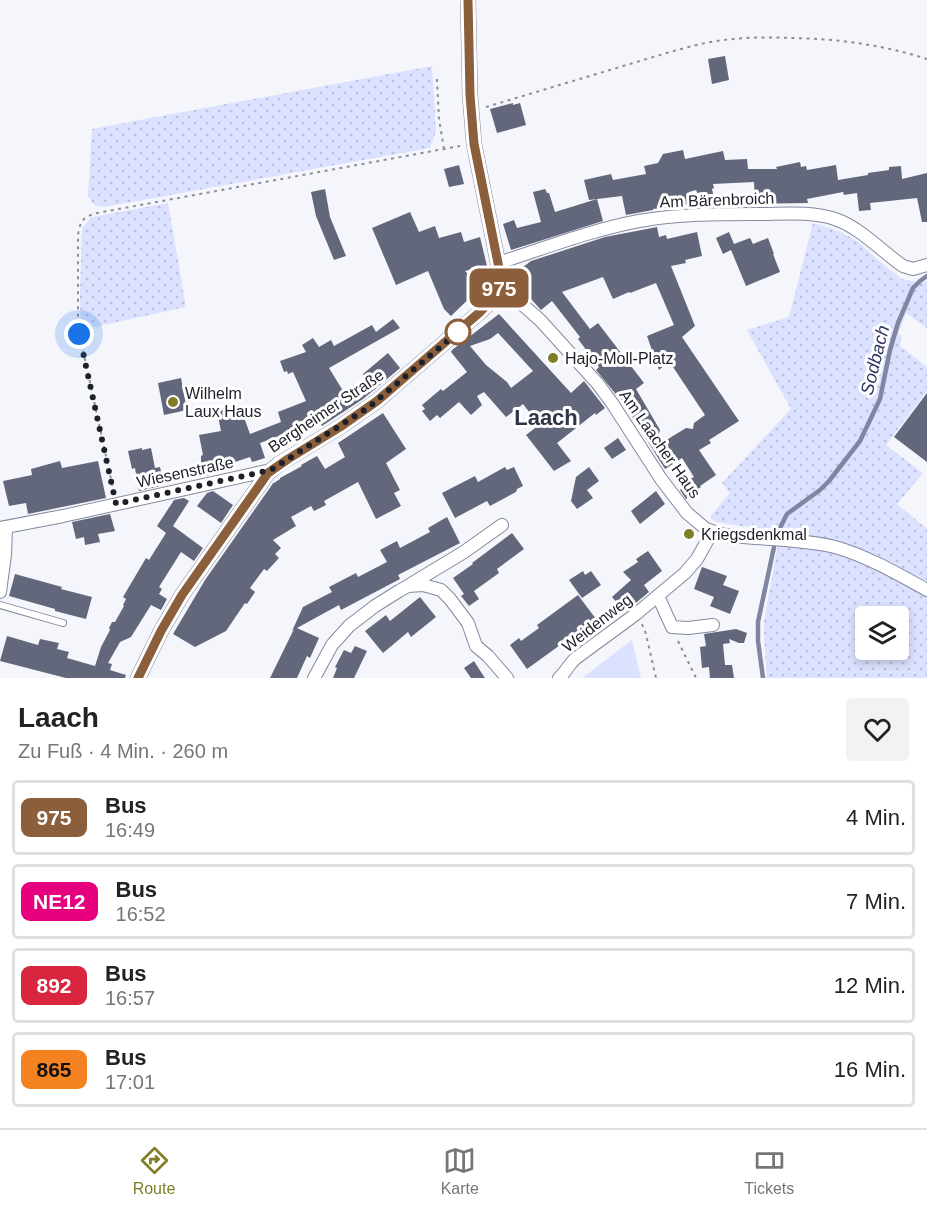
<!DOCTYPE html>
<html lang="de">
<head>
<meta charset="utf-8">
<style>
  body { margin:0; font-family:Helvetica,sans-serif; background:#f2f2f2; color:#222; height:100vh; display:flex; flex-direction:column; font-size:22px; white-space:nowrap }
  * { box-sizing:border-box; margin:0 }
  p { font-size:20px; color:#767676 }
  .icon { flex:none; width:33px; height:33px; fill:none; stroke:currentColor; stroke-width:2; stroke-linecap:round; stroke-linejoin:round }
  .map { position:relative; height:678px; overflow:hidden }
  .panel { display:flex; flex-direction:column; background:#fff; flex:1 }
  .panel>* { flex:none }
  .badge { padding:0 12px; border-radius:9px; font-size:21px; line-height:39px }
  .buttons { position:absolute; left:855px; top:606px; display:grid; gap:12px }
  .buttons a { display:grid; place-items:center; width:54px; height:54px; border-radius:6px; background:#fff; box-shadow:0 3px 9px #0003; font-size:30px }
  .you { position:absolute; width:30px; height:30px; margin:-15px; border:4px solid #fff; border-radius:50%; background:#1a73e8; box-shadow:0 0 0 9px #1a73e833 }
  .map>.badge { position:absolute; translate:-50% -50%; box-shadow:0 0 0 3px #fff }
  .round { display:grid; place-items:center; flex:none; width:63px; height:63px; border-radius:6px; background:#f2f2f2 }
  .overview { display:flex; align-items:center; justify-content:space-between; height:102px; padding:0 18px }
  h1 { font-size:28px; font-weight:700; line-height:45px }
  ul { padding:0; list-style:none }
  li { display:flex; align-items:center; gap:18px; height:75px; margin:0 12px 9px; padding:0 6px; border:3px solid #e0e0e0; border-radius:6px }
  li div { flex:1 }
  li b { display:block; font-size:22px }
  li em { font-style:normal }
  li .badge { min-width:66px; font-weight:700; text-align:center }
  .menu { display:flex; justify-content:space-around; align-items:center; height:84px; border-top:2px solid #e0e0e0; background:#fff; font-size:16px; color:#767676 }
  .menu a { display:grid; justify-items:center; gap:3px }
  .menu .current { color:#807e26 }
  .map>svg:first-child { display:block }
  .grass { fill:url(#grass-dots); fill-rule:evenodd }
  .park { fill:#dbe1fe }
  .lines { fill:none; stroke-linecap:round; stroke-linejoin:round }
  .stream { stroke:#8086a2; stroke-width:4.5 }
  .building { fill:#63677c; fill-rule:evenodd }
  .service-casing { stroke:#84899f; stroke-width:8 }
  .minor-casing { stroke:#84899f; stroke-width:14 }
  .tertiary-casing { stroke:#84899f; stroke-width:16 }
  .path { stroke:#8c8e95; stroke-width:2; stroke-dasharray:3 4.5; stroke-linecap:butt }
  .service { stroke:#fff; stroke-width:6 }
  .minor { stroke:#fff; stroke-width:12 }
  .tertiary { stroke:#fff; stroke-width:15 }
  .line-casing { stroke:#fff; stroke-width:14 }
  .line { stroke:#8b5e3c; stroke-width:9 }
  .walk { stroke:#1e2029; stroke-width:6; stroke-dasharray:0 10.8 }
  .stop-dot { fill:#fff; stroke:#8b5e3c; stroke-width:3 }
  .poi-dot { fill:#807e26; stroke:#fff; stroke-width:2 }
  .labels { text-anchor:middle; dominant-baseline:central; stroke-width:6; stroke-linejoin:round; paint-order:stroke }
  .street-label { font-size:16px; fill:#1e2029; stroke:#fff }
  .poi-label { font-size:16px; fill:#1e2029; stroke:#fff; text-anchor:start }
  .water-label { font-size:18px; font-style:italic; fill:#2d3362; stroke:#fff }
  .district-label { font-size:22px; font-weight:bold; fill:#313447; stroke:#fff }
</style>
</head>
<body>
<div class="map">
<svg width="927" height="678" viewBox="0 0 927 678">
  <defs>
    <pattern id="grass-dots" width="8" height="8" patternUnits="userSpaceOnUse" patternTransform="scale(1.5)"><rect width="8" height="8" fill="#dbe1fe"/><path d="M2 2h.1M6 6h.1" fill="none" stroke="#bcc1da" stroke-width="1.8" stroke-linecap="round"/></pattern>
  </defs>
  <rect width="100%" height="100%" fill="#f5f6fb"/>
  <g class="grass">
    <polygon points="432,66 436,132 430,148 104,207 94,205 88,196 92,129"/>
    <polygon points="168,203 186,307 81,330 80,296 82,228 92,217"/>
    <polygon points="813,223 839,231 857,241 886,267 902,279 923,283 927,281 927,328 906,313 898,334 902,336 900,346 927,367 927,391 886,445 923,473 897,504 927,529 927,581 841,544 781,532 716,522 710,517 730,493 722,483 791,409 747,330 789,317"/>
    <path d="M778 544 814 547 854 557 927 595V678H767L764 639V621ZM866 616H898V650H866Z"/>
  </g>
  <polygon class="park" points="632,640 641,678 582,678"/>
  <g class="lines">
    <g class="stream">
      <polyline points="778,532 787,514 820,490 829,481 860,441 880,399 890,350 898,323 913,288 920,281 927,276"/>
      <polyline points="763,678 758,641 758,622 774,547"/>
    </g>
  </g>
  <g class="building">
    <polygon points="725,56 729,80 712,84 708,59"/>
    <polygon points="513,103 513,105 520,103 526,125 497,133 490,109"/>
    <polygon points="683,150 685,159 723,151 725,160 747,159 748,169 777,169 776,167 800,162 801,167 806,166 807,170 836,165 838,180 868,175 868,173 889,170 889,167 901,166 902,179 927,173 927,222 922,222 917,198 870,203 871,210 859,211 857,193 844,195 843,192 807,199 808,203 755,204 754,182 713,184 714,188 712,189 715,203 703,205 696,190 689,192 691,204 653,209 653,210 626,215 622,196 589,200 584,180 611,174 613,180 646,174 644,166 658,163 663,154"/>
    <polygon points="459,165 464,184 449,187 444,169"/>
    <polygon points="325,189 330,217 346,256 334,260 316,216 311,192"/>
    <polygon points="545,189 547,193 549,193 555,212 597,199 603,221 511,250 503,224 514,220 517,228 541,222 533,192"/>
    <polygon points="410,212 419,232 435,226 439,238 461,232 464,242 480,237 487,266 465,271 481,287 451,316 444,309 428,271 396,285 372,228"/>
    <path d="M657 227 659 237 666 235 667 239 697 232 702 256 685 260 686 263 671 266 695 326 682 337 739 421 709 440 711 443 699 450 716 475 700 486 701 487 695 491 696 492 686 499 680 490 689 481 688 480 694 477 682 458 665 469 620 397 619 398 596 370 599 367 578 339 580 337 552 301 541 310 514 280 515 273 531 261 605 237ZM603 277 613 299 629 292 630 293 656 283 674 325 647 336 659 370 669 361 705 415 694 423 693 429 686 428 655 447 660 430 636 389 644 383 598 323 590 329 562 292Z"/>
    <polygon points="729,232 734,244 750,238 753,244 768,238 774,254 773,254 780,272 746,286 731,250 723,254 716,238"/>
    <path d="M499 314 571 393 584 381 605 408 596 415 595 413 557 443 571 461 554 471 526 435 539 425 523 404 506 417 484 392 477 396 482 405 471 415 459 402 440 418 437 415 430 421 422 411 425 409 422 405 441 389 443 391 467 372 451 352 452 350ZM498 333 533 371 511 388 507 382 486 365 470 346 490 339Z"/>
    <polygon points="393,319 400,328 329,368 345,394 366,379 363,374 388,353 400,368 399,369 363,399 322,426 319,421 260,443 265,458 252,462 250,457 229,464 230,470 205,476 201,462 201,456 203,455 199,435 221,431 217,411 240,406 250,434 281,422 278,412 306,401 293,372 288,374 287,371 284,372 280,361 306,352 302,345 313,338 319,347 331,340 334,346 372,325 376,332"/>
    <polygon points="181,378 187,410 164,415 158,383"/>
    <polygon points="927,393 927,462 894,437"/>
    <polygon points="383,413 406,449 386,463 400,490 394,493 401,506 376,519 358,482 324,501 326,505 314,511 311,506 291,517 296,526 273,540 281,548 275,554 279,558 267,571 264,569 250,588 255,592 247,604 245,603 226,631 195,647 173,634 205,580 274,482 274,483 280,479 280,478 302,466 301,465 317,456 325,469 345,457 338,443"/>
    <polygon points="618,438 626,450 612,459 604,448"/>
    <polygon points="142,448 142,450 151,448 155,468 160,467 164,485 139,491 135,468 132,469 128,451"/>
    <polygon points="60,461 62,468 98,461 106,498 28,514 26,503 9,506 3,481 32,475 31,469"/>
    <polygon points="505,467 507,470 514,467 523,486 517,489 516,492 490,506 487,501 455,518 442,493 475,476 478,482"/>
    <polygon points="589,467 599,481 587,490 593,498 577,509 571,501 576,477"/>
    <polygon points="213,491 233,505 221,523 197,506 207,493"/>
    <polygon points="656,491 665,504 640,524 631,511"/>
    <polygon points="184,498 189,501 173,526 203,548 194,561 181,552 159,587 162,589 159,594 167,599 161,610 151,605 131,637 120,642 108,663 112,664 110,670 126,675 125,678 66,678 0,661 7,636 38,645 40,639 59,643 57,649 69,652 67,658 95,666 101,647 110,630 109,628 112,622 115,622 124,606 123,605 126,599 123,597 146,558 149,560 166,533 157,526 174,500"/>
    <polygon points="110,514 115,531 98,534 100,542 85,545 84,537 76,539 72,522"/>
    <polygon points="447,517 460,543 398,575 400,579 341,610 339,605 297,628 319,638 310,658 307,656 297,678 270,678 294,629 292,631 303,607 332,592 329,587 356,573 358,577 387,562 380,550 397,541 400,548 430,532 428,528"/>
    <polygon points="512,533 524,549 497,569 499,573 474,591 479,599 469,606 461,596 464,594 453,578 473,564 472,563"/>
    <polygon points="648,551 662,571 644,585 649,592 625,612 612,597 631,580 623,572 638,562 636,559"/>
    <polygon points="702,567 727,576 723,585 739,591 730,614 710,606 714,597 694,589"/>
    <polygon points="583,571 585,575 591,571 601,585 582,598 569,580"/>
    <polygon points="15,574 62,587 61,589 92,597 86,619 55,611 55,609 9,596"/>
    <polygon points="578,595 596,619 527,669 510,645 519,638 521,641 539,628 537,625"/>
    <polygon points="420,597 436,617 411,637 408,632 383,653 365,631 386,615 390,621"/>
    <polygon points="736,629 747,633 744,643 739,643 729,639 730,643 723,644 725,665 732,665 734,678 710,678 709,667 702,668 700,647 706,646 704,634"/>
    <polygon points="355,646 367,651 354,678 333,678 337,668 335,667 344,650 351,653"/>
    <polygon points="474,661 479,669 485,678 471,678 464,668"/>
  </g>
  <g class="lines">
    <g class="service-casing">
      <polyline id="service" points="0,605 63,623"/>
    </g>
    <g class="minor-casing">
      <g id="minor">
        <path d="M498 263C545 248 591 230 639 221 678 214 718 214 758 214 783 214 811 211 835 219 861 228 881 251 903 266L913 269 927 265"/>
        <path d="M499 289 524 306 540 320 598 384 612 403 661 479 687 513 706 529 724 535C761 540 798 538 835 547 867 556 898 574 927 590"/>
        <polyline points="0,528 63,516 271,470"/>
        <polyline points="411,584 464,552 502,525"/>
        <polyline points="0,592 5,555 6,527"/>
        <polyline points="658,596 672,627 688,628 713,625"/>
        <polyline points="314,678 332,645 349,626 375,606 399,591 408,586 423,585 441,590 450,599 468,623 476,646 488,656 507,678"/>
        <path d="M559 678C566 672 569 664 576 658L636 614 685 573 697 559 712 532"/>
      </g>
    </g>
    <g class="tertiary-casing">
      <path id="tertiary" d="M138 678 161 631 182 595 268 473 279 464 340 427 377 401 480 312C493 300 501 291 500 273L474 144 470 95 468 0"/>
    </g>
    <g class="path">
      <polyline points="437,79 439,119 444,149"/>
      <path d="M486 107 670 52C688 47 706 42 724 40 748 37 771 37 794 38 840 39 883 45 927 59"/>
      <path d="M114 493 78 327V235C80 221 83 217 97 213L460 146"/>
      <polyline points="642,624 646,634 656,678"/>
      <polyline points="678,641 696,678"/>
    </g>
    <use href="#service" class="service"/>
    <use href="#minor" class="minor"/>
    <use href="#tertiary" class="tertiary"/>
  </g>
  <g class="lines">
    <g class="line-casing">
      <path id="line" d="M138 678 161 631 182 595 268 473 288 459 340 427 377 401 480 312C492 300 501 291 500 273L474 144 470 95 468 0"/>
    </g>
    <use href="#line" class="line"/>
    <polyline class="walk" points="79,334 116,504 271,470 369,407 458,332"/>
  </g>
  <circle class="stop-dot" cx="458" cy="332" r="12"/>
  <g class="poi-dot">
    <circle cx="553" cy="358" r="6"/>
    <circle cx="173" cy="402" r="6"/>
    <circle cx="689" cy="534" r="6"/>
  </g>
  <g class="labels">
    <g class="street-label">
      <text transform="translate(717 200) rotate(-2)">Am Bärenbroich</text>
      <text transform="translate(326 411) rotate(-34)">Bergheimer Straße</text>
      <text transform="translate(660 444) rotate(55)">Am Laacher Haus</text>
      <text transform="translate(185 472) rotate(-12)">Wiesenstraße</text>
      <text transform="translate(597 623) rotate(-38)">Weidenweg</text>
    </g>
    <g class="poi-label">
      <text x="565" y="358">Hajo-Moll-Platz</text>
      <text x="185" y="393">Wilhelm<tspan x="185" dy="18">Laux Haus</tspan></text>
      <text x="701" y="534">Kriegsdenkmal</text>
    </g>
    <g class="water-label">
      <text transform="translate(875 360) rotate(-76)">Sodbach</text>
    </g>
    <g class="district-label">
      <text x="546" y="417">Laach</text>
    </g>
  </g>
</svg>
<div class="buttons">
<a><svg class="icon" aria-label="layers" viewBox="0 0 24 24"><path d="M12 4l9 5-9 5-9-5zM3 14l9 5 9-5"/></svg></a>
</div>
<div class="you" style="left:79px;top:334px"></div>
<b class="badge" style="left:499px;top:288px;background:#8b5e3c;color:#fff">975</b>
</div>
<section class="panel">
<div class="overview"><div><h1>Laach</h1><p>Zu Fuß · 4 Min. · 260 m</p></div><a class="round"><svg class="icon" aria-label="heart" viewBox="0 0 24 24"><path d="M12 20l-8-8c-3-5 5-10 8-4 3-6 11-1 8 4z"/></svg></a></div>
<ul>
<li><span class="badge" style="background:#8b5e3c;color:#fff">975</span><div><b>Bus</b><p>16:49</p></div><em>4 Min.</em></li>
<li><span class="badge" style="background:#e6007e;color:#fff">NE12</span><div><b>Bus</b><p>16:52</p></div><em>7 Min.</em></li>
<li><span class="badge" style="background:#d7263d;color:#fff">892</span><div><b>Bus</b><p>16:57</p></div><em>12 Min.</em></li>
<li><span class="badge" style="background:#f58220;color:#111">865</span><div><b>Bus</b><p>17:01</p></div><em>16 Min.</em></li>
</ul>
</section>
<nav class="menu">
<a class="current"><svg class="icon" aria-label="directions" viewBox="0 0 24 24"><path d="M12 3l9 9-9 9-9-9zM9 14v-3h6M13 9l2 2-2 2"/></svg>Route</a>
<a><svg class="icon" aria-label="map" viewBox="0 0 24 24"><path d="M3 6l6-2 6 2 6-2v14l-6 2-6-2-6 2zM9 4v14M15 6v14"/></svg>Karte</a>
<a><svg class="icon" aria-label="tickets" viewBox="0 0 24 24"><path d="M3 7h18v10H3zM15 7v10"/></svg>Tickets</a>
</nav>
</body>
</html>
